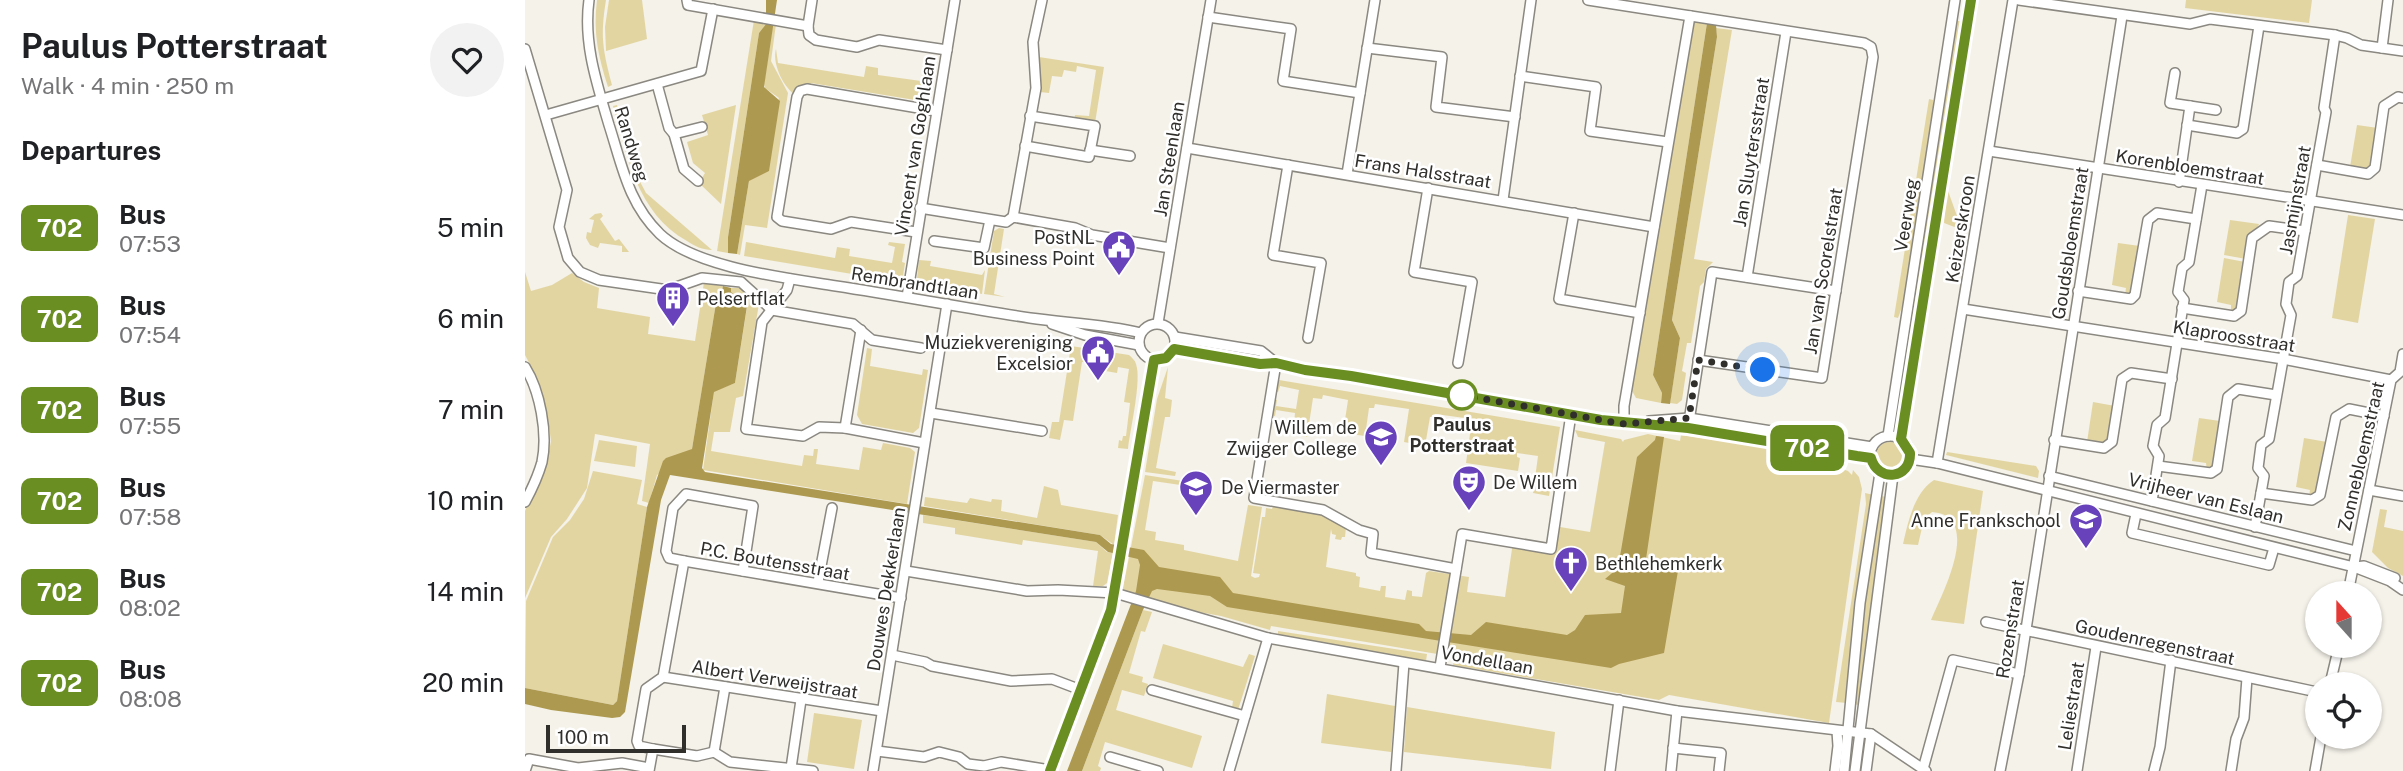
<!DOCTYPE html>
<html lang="en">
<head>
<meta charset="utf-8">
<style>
  body { margin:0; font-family:"Public Sans",sans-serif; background:#f2f2f2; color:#202124; height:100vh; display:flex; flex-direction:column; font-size:26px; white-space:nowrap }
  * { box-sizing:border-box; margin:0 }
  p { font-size:23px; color:#757577 }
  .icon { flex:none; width:38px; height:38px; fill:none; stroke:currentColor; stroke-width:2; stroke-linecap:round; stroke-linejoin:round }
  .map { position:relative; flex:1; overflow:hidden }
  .side { display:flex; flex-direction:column; background:#fff; width:525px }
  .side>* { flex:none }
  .badge { padding:0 14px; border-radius:10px; font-size:24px; line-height:46px }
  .needle { width:46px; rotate:339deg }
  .buttons { position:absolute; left:1780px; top:581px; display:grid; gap:14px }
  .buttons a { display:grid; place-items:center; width:77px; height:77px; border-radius:50%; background:#fff; box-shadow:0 2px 5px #0004; font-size:35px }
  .scale { position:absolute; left:21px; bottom:18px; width:140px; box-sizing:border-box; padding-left:7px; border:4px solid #302f2c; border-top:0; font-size:19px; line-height:24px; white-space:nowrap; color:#302f2c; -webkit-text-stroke:5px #fff; paint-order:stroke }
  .you { position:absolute; width:35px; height:35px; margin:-18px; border:5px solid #fff; border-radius:50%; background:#1a73e8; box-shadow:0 0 0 10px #1a73e833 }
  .map>.badge { position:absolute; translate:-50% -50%; box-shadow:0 0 0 4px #fff }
  h2 { padding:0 21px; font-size:26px; line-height:63px }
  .round { display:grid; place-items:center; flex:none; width:74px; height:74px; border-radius:37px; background:#f2f2f2 }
  .overview { display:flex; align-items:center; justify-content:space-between; height:119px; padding:0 21px }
  h1 { font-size:33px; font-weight:700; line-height:52px }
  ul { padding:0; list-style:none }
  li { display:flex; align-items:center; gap:21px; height:91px; padding:0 21px }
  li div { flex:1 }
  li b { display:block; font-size:26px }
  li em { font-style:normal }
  li .badge { min-width:77px; font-weight:700; text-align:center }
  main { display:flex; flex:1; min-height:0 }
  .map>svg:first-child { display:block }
  .green { fill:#e3d5a2 }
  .water { fill:#ad9950 }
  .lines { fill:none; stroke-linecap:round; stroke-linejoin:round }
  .minor-casing { stroke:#8a8880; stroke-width:12 }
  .minor { stroke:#fff; stroke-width:9 }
  .line-casing { stroke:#fff; stroke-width:16 }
  .line { stroke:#6b8e23; stroke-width:10 }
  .walk { stroke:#302f2c; stroke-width:7; stroke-dasharray:0 12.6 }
  .stop-dot { fill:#fff; stroke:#6b8e23; stroke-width:3.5 }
  .labels { text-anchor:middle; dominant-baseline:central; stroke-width:5; stroke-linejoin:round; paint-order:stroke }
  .street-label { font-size:18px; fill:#302f2c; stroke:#fff }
  .poi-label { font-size:18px; fill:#302f2c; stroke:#fff; text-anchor:end }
  .stop-label { font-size:18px; font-weight:bold; fill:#302f2c; stroke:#fff }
</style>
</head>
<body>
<main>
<section class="side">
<div class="overview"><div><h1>Paulus Potterstraat</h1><p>Walk · 4 min · 250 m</p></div><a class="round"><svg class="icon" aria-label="heart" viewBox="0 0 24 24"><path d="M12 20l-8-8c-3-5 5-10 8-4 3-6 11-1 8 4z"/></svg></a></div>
<h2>Departures</h2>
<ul>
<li><span class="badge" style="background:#6b8e23;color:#fff">702</span><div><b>Bus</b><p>07:53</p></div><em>5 min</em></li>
<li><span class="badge" style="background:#6b8e23;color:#fff">702</span><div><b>Bus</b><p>07:54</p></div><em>6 min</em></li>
<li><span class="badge" style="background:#6b8e23;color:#fff">702</span><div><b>Bus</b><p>07:55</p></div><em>7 min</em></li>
<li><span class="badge" style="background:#6b8e23;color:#fff">702</span><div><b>Bus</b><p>07:58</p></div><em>10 min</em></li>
<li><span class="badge" style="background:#6b8e23;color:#fff">702</span><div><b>Bus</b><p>08:02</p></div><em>14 min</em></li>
<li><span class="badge" style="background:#6b8e23;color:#fff">702</span><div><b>Bus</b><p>08:08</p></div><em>20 min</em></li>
</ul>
</section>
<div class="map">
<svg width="1878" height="771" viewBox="0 0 1878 771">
  <rect width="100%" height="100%" fill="#f4f2e9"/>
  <g class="green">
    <path d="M72 0H81C75 37 78 50 87 85L83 87C73 56 68 32 72 0Z"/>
    <polygon points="84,0 117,0 122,39 81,51 80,27"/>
    <polygon points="1661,0 1787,0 1784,23 1660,8"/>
    <polygon points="229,20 241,22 241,24 234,33 203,237 203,253 192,251"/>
    <polygon points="1164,20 1182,23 1128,375 1137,393 1136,403 1111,398 1106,389"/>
    <polygon points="1428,20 1439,22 1376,416 1369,414"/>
    <polygon points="248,23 251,24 246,61 263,93 242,228 220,225 215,255 212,254 224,181 254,98 240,88 239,84"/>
    <polygon points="1445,24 1448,25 1448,28 1422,188 1432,216 1432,228 1419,223 1420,210 1417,199"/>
    <polygon points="1191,28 1207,30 1169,259 1188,262 1181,269 1179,282 1175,286 1166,343 1162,343 1157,371 1161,373 1157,400 1152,404 1145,403 1155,338 1147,320 1192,37"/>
    <path d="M251 49 253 63 339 77 341 66 353 68V75L396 81 399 62 409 64 403 105 397 104 396 101 286 83 285 86 269 94C257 85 247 62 251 49Z"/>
    <polygon points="514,57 579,67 570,123 549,120 550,115 564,116 571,70 552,66 551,72 539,70 537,77 527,76 524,93 515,92"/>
    <polygon points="1404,99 1408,100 1409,118 1380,299 1373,318 1369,317"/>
    <path d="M92 105 111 174 121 193 187 250C178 250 169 246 162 241 112 213 102 156 88 106Z"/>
    <polygon points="211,105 196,204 174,183 180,173 168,163 162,142 183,135 177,115"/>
    <polygon points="1832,125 1853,128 1847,167 1841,170 1825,167"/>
    <polygon points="76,213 78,216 75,219 90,241 94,239 104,252 97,252 97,246 75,243 73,248 65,245 61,238 62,232 66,233 69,220 64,219 70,214"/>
    <polygon points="1823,215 1850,219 1833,323 1807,318"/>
    <polygon points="1705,220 1734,224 1721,259 1699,255"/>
    <polygon points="474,228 479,229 469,294 480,297 459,294 469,231"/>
    <polygon points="221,242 310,258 312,247 325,249 324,256 367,263 370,247 363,245 364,242 380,244 377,262 380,263 378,276 339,276 219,256"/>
    <polygon points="1593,243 1615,246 1607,293 1604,296 1600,295 1601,288 1587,285"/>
    <polygon points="1699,258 1720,262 1713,309 1708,312 1706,312 1706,305 1692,302"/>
    <polygon points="394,260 406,261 405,266 457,275 460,270 457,294 397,282 392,278"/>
    <polygon points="0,272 6,291 27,285 47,273 59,282 74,288 72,308 125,317 123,334 170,341 179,282 198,286 197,290 194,290 192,297 167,449 132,475 124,503 117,501 125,444 70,434 62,488 42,519 26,537 0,598 0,511 23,457 26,441 22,412 11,376 0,355"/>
    <polygon points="206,288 215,288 234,304 218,396 211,398 205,432 189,432 186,451 277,466 279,455 288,456 289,449 293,449 291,464 334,470 338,447 356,450 358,443 385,448 390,452 382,504 178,470 189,391 210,383 222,307 205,292"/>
    <path d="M546 346 604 355C607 358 610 360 611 364 617 380 605 430 603 449L593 448 594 440 597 441 598 436H601L605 403 599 402 604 369 593 367 592 373 575 370 576 366 573 363 557 362 548 421 539 420 535 440 524 438 527 422H534Z"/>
    <polygon points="342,348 347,349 345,366 397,375 398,369 403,370 394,428 388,433 337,424 332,415"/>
    <polygon points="643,367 640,398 647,400 645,417 640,417 631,468 651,472 650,476 620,472 632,399"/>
    <polygon points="754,380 1035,427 1024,496 1008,493 1013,456 992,453 992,457 995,458 993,471 941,463 947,419 910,414 909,417 905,417 900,446 879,442 884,409 850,404 849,408 844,408 840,436 818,433 823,400 798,395 797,399 788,398 782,437 768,434 770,413 751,410 750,416 746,415 749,399 752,400 751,406 771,409 774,390 755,386 753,392 751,392 752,382"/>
    <polygon points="1568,402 1590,406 1584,440 1578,445 1562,442"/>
    <polygon points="1674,418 1695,421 1688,466 1682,471 1681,463 1667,461"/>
    <polygon points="1050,430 1096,439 1098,442 1099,440 1123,434 1155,441 1156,435 1285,454 1304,464 1323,471 1327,475 1328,470 1334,477 1337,489 1304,723 1144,695 1134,700 928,665 930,657 746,626 745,630 696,616 596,598 620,475 677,484 676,488 628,481 620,530 631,532 630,540 659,545 659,550 713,561 723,505 737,507 726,576 730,578 734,577 735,574 728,573 737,517 740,517 741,508 747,509 748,506 790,512 821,527 820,537 817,537 816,540 810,539 811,535 807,534 806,529 801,567 831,573 831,576 835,577 834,587 855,591 856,586 861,586 860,597 880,600 882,590 887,591 887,596 897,597 901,573 904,571 944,577 942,592 980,597 988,542 1027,547 1029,541 1032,541 1035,527 1065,532 1080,442 1053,437"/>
    <polygon points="1779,438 1802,442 1792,493 1784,497 1785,490 1771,487"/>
    <polygon points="74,440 112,446 110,467 69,461"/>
    <circle cx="1365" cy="456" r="14"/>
    <polygon points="1422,452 1511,466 1514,471 1513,478 1421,455"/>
    <polygon points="68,471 117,480 112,504 122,507 92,701 88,705 0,688 1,601 28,537 45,520 59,499"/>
    <path d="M1409 480 1458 491 1439 624 1406 620C1416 596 1459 516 1407 512L1399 519 1393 545 1378 544C1383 522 1389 493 1409 480Z"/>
    <polygon points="519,486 533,490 536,505 593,515 589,545 575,535 399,506 400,497 442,503 445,498 466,502 467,499 477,500 476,511 512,518"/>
    <polygon points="1340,493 1349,495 1322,703 1311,702 1341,504"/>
    <polygon points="1355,496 1363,497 1335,705 1327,704 1337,613"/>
    <polygon points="1855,509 1862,510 1859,527 1878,531 1878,576 1863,568 1847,552"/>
    <polygon points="398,515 571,542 582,552 588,553 582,583 578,586 568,586 573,551 498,540 497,545 430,534 430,528 398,523"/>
    <polygon points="618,610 627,612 620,632 616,631 604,673 618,677 617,682 623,684 619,696 597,690 591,710 677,736 667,768 580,742 573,766 576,768 575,771 557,771"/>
    <polygon points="753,631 902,654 901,661 753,635"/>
    <polygon points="638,644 718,667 724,654 730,656 713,710 707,708 708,701 628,678"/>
    <polygon points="802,694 870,706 866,752 796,743"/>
    <polygon points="882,707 1030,732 1026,769 879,752"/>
    <polygon points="289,713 337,720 329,769 282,762"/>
  </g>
  <g class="water">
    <polygon points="241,0 252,0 239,87 255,101 244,171 224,181 212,254 203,253 203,237 234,33 241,24"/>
    <polygon points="1182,23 1191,25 1192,37 1147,320 1155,338 1145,404 1136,403 1137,393 1128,375"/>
    <polygon points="198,286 206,288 206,292 222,306 210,383 189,392 177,468 180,472 575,535 586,544 619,550 634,567 695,577 708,593 894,624 901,631 946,635 961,622 1042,635 1050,630 1060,615 1096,613 1100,586 1080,579 1093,568 1112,457 1130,440 1131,436 1139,437 1121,559 1154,565 1139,653 1094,664 1086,668 702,607 685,596 632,589 627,591 618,610 557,771 542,771 611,591 615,565 613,559 583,552 571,542 145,475 136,500 100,712 95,717 87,718 26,710 0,704 0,688 88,705 92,701 122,507 138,461 141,458 167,449 192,297 194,290 197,290"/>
  </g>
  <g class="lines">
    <g class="minor-casing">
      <g id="minor">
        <path d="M64 0C58 43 72 84 84 125 97 165 103 203 135 234 171 268 262 278 311 286 376 296 440 308 505 318 542 323 580 324 616 333"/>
        <polyline points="162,0 163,5 283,26"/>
        <polyline points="287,0 283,26 284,35 291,40 332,47 354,40 422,50"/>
        <polyline points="1063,0 1339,43 1346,47 1348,57 1297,378 1173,360"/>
        <polyline points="1494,0 1665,24 1685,19 1810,35 1822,38 1836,45 1878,51"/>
        <polyline points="683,17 766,29 758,81 835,93"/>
        <polyline points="842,48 917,57 911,107 990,117"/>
        <polyline points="1857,48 1863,0"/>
        <polyline points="0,49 42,190 34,227 43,258 55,272 74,280 143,290 177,278 216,282 247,310 328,324 347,340 396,348"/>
        <polyline points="1650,73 1645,103 1691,110"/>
        <polyline points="995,76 1071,87 1065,131 1143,142"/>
        <polyline points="132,84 144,128 149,134 159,169 173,181"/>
        <polyline points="21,115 176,71 188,9"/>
        <polyline points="1662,125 1712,133 1718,129 1734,26"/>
        <polyline points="149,134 177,127"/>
        <polyline points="500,146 564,157 570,126 505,116"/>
        <polyline points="662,148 1129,227"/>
        <polyline points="565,150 605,156"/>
        <polyline points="1464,151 1878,215"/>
        <polyline points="763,165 748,255 796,263 783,338"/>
        <polyline points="1792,165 1843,174 1850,168 1859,106 1873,97 1878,98"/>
        <polyline points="822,174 850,0"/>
        <polyline points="1654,182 1665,106"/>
        <polyline points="903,188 889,272 947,282 933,363"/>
        <polyline points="978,200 1006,0"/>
        <polyline points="395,208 481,222 488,217 550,228 567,235 645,248"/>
        <polyline points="1049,213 1034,299 1115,313"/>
        <polyline points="488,217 511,88 508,42 517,0"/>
        <polyline points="391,232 326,222 306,229 257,221 252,217 272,97 275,91 282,89 411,111"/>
        <polyline points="409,241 459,248 465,220"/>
        <polyline points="1222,277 1261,32"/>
        <polyline points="265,279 262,290 237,322 221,429 278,436 294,427 320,428 399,443"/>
        <polyline points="1553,291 1606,299 1610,295 1623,220 1632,213 1671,219"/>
        <polyline points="382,297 430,0"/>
        <polyline points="1657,308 1709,316 1716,311 1727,238 1744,226 1780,231"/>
        <polyline points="1438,309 1758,359 1866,380"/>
        <polyline points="633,323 686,0"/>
        <circle cx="632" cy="342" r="18"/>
        <polyline points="527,324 560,335 614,345"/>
        <polyline points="650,337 736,351 751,363"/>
        <polyline points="649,350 735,364 751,363 780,370 826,376 1076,420 1163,428 1346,458"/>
        <polyline points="751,363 729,498 798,510 834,530 848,534 846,553 931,569"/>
        <path d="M0 367C15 391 23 433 17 462 13 476 7 489 0 502"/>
        <polyline points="406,413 517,431"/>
        <polyline points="1124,421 1164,418 1347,447"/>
        <polyline points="1099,424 1099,406 1165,16"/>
        <polyline points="320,428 336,330"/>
        <polyline points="1163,428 1187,272 1311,291"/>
        <polyline points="1363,436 1430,0"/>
        <circle cx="1365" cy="456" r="20"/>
        <polyline points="1376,439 1446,0"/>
        <polyline points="1529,440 1579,448 1587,442 1597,379 1606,373 1647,379"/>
        <polyline points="1385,459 1412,463 1829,567 1865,581 1878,590"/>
        <polyline points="1412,463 1488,0"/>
        <polyline points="1633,466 1686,473 1692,469 1703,397 1713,389 1751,395"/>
        <polyline points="1524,476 1831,551"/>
        <polyline points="1844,490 1878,496"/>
        <polyline points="1736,493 1787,500 1795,495 1811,417 1824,409 1859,416"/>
        <polyline points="1627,501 1634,456 1628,446 1632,425 1640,418 1659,300 1653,292 1657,268 1664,262 1677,185"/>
        <polyline points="1611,514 1607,533 1744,565 1749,548"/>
        <polyline points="1730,527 1739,476 1733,468 1736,445 1744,439 1766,315 1761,304 1764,282 1772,276 1801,112 1799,108 1810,35"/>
        <polyline points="159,561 376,598"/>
        <polyline points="1830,567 1839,566 1870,578"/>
        <polyline points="381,571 502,591 533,590 590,593 743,638 1152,711 1346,734 1401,771"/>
        <polyline points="293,582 307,508"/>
        <polyline points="1823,593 1866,380 1875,372 1878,354"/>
        <polyline points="1461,622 1792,692"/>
        <polyline points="367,655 400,662 407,666 486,681 527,679 556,690"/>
        <polyline points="915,667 937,534 1026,549 1046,414"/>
        <polyline points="138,677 357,711"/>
        <polyline points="1805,684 1814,646"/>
        <polyline points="627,690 720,716"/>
        <polyline points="1148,748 1196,753 1194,771"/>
        <polyline points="128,749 172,756 189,752 205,762 288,771"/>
        <polyline points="352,751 399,757 414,752 434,757 443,764 459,766 476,762 525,770"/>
        <polyline points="189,752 200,687"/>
        <polyline points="585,757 633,771"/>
        <polyline points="266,768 276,700"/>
        <polyline points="1398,769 1428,660 1494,674"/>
        <polyline points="0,771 4,759 53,768 97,763 124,768"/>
        <polyline points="124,771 128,749 114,746 112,741 121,689 138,677 159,561 144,558 141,551 148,508 161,494 228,506 218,571"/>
        <polyline points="348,771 422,304"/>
        <polyline points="525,771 586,610 629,360"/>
        <polyline points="704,771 743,638"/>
        <polyline points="871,771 879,663"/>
        <polyline points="1085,771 1094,700"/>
        <polyline points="1146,771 1152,711"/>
        <polyline points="1310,771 1313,746 1312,731"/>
        <polyline points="1319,771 1335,603 1355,473"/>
        <polyline points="1330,771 1368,475"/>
        <polyline points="1341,771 1346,734"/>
        <polyline points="1475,771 1494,674 1597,16"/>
        <polyline points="1552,771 1571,647"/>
        <polyline points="1629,771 1635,747 1646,660"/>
        <polyline points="1706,771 1711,739 1719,718 1722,678"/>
        <polyline points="1790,771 1796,737"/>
      </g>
    </g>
    <use href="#minor" class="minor"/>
  </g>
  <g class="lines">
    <g class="line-casing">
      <path id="line" d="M525 771 586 610 629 360 641 358 649 349 735 364 751 363 780 370 826 376 1076 420 1163 428 1332 456 1346 458C1353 483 1386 479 1385 453L1376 439 1446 0"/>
    </g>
    <use href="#line" class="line"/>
    <polyline class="walk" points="937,395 1099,424 1164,418 1173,360 1238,370"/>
  </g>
  <defs>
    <g id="civic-pin" transform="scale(1.75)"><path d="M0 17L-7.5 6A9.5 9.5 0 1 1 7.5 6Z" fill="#6742ba" stroke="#fff"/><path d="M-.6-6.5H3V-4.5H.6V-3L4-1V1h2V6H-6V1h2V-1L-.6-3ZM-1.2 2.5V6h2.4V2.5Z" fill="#fff"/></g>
    <g id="building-pin" transform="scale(1.75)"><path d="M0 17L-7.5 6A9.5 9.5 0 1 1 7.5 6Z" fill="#6742ba" stroke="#fff"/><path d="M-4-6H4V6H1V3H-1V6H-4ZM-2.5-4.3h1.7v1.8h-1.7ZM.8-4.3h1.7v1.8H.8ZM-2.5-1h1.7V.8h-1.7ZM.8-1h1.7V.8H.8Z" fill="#fff"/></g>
    <g id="school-pin" transform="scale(1.75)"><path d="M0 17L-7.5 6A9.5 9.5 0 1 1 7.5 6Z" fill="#6742ba" stroke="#fff"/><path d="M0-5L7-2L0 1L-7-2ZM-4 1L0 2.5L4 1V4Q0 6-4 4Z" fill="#fff"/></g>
    <g id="theatre-pin" transform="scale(1.75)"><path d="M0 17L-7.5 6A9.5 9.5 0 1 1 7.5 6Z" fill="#6742ba" stroke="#fff"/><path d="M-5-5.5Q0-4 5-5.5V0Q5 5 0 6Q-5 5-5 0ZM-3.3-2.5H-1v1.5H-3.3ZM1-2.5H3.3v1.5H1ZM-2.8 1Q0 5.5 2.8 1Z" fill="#fff"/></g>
    <g id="church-pin" transform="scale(1.75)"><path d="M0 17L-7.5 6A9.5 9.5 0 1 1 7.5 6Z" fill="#6742ba" stroke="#fff"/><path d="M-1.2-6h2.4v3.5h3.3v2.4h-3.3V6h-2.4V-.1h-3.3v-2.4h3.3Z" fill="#fff"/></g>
  </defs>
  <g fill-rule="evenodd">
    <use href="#civic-pin" x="594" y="247"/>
    <use href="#building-pin" x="148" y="298"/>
    <use href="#civic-pin" x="573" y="352"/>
    <use href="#school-pin" x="856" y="437"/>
    <use href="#theatre-pin" x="944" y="482"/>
    <use href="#school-pin" x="671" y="487"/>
    <use href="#school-pin" x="1561" y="520"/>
    <use href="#church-pin" x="1046" y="563"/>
  </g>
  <circle class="stop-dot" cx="937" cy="395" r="14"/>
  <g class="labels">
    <g class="street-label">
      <text transform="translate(107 144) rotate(73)">Randweg</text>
      <text transform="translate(390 146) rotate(-81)">Vincent van Goghlaan</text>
      <text transform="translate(1226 152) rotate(-81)">Jan Sluytersstraat</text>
      <text transform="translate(644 159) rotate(-81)">Jan Steenlaan</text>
      <text transform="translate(1665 167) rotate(9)">Korenbloemstraat</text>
      <text transform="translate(898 171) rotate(9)">Frans Halsstraat</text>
      <text transform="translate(1770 200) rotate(-80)">Jasmijnstraat</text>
      <text transform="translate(1381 215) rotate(-81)">Veerweg</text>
      <text transform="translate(1435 229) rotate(-81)">Keizerskroon</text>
      <text transform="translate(1545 243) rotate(-81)">Goudsbloemstraat</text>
      <text transform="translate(1298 271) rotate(-81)">Jan van Scorelstraat</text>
      <text transform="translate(390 283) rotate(9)">Rembrandtlaan</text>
      <text transform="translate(1709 336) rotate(9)">Klaproosstraat</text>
      <text transform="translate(1836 456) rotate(-77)">Zonnebloemstraat</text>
      <text transform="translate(1681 498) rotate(14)">Vrijheer van Eslaan</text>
      <text transform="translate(250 561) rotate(10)">P.C. Boutensstraat</text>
      <text transform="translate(361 589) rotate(-81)">Douwes Dekkerlaan</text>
      <text transform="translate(1485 629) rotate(-81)">Rozenstraat</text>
      <text transform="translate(1630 642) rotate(12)">Goudenregenstraat</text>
      <text transform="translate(962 660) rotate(10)">Vondellaan</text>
      <text transform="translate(250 679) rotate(9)">Albert Verweijstraat</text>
      <text transform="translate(1546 706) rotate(-81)">Leliestraat</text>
    </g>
    <g class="poi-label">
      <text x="570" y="237">PostNL<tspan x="570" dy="21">Business Point</tspan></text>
      <text x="172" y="298" text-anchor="start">Pelsertflat</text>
      <text x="548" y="342">Muziekvereniging<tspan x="548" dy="21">Excelsior</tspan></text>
      <text x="832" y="427">Willem de<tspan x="832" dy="21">Zwijger College</tspan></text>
      <text x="968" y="482" text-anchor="start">De Willem</text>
      <text x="696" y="487" text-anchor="start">De Viermaster</text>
      <text x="1536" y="520">Anne Frankschool</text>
      <text x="1070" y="563" text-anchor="start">Bethlehemkerk</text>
    </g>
    <g class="stop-label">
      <text x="937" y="424">Paulus<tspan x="937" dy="21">Potterstraat</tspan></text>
    </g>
  </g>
</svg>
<div class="buttons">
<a><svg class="needle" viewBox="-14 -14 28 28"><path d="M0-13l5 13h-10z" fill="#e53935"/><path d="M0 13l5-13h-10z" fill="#757577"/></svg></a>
<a><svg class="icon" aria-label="locate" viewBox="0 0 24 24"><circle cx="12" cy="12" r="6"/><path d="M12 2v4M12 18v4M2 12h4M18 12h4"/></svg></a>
</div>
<div class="scale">100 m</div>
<div class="you" style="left:1238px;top:370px"></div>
<b class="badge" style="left:1282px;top:448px;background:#6b8e23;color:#fff">702</b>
</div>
</main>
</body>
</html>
